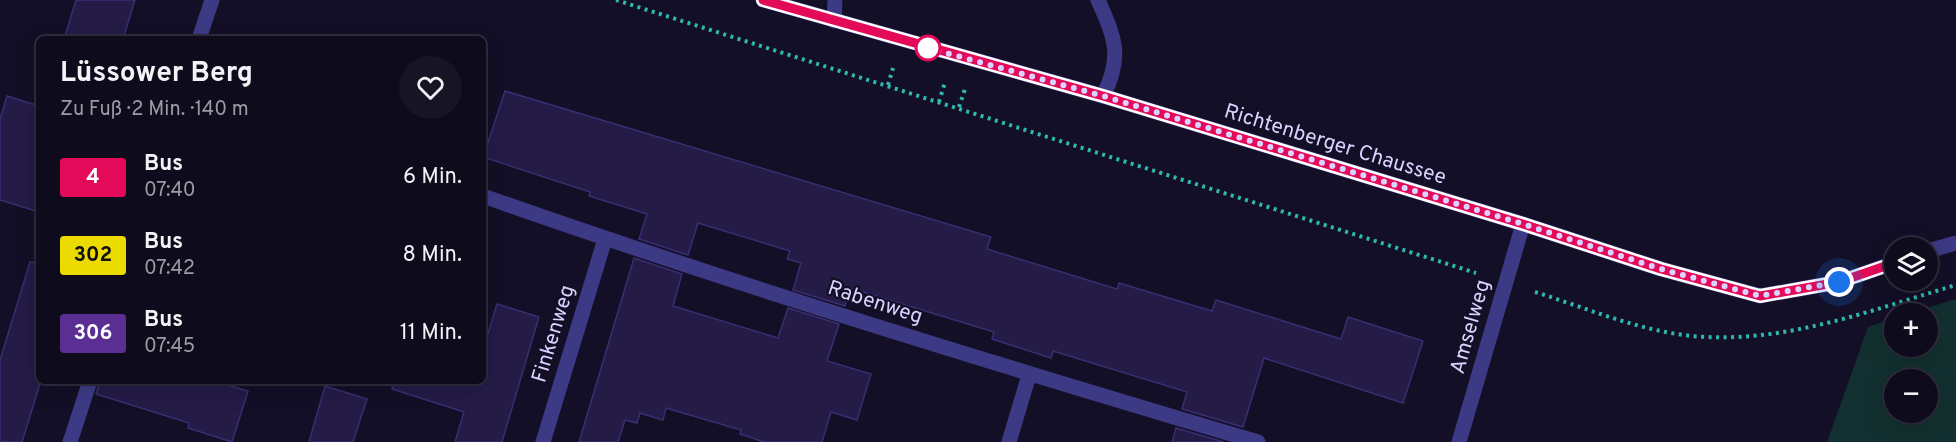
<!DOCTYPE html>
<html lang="de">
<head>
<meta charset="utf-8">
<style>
  body { margin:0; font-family:Overpass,sans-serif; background:#171425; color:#f1f3f6; height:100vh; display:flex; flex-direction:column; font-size:22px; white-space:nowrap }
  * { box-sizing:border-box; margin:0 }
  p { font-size:20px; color:#9b9ba3 }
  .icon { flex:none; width:33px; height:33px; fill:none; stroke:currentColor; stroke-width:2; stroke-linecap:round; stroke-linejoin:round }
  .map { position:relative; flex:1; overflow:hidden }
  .side { position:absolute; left:36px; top:36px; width:450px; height:348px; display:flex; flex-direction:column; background:#0e0b1c; border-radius:9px; box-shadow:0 6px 24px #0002,0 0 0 2px #2e2b3b }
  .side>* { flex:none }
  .badge { padding:0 12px; border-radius:4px; font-size:21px; line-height:39px }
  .fabs { position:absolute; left:1884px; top:237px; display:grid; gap:12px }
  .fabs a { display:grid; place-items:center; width:54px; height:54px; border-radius:50%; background:#0e0b1c; box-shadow:0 6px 24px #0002,0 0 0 2px #2e2b3b; font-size:30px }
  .you { position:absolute; width:30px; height:30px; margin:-15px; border:4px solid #fff; border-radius:50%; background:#1a73e8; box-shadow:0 0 0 9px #1a73e833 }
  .map>.badge { position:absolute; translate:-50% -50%; box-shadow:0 0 0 3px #fff }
  .round { display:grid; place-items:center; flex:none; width:63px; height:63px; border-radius:32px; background:#171425 }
  .headline { display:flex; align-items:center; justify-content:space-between; height:102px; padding:0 24px }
  h1 { font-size:28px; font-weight:700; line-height:45px }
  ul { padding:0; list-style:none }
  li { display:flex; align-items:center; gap:18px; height:78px; padding:0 24px }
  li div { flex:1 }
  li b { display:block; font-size:22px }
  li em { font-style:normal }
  li .badge { min-width:66px; font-weight:700; text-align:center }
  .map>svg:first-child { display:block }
  .green { fill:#12302f; fill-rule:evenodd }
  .building { fill:#241b47; stroke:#3b2d73; stroke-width:1.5 }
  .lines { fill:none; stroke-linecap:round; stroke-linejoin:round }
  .path { stroke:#2fb8b0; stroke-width:4; stroke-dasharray:3 4.5; stroke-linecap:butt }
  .minor { stroke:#3d3a85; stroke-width:15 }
  .line-casing { stroke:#fff; stroke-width:14 }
  .line { stroke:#e30b59; stroke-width:9 }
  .walk { stroke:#d9d4ff; stroke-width:6; stroke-dasharray:0 10.8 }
  .stop-dot { fill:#fff; stroke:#e30b59; stroke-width:3 }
  .labels { text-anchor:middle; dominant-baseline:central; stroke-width:4.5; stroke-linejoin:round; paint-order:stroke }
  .street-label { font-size:21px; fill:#d9d4ff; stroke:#130f26 }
</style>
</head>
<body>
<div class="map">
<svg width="1956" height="442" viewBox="0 0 1956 442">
  <rect width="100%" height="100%" fill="#130f26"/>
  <path class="green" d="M1956 299V442H1827L1868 327 1894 318V346H1928V314L1910 313ZM1894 380H1928V412H1894Z"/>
  <g class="building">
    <polygon points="76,0 135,0 123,39 64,39"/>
    <polygon points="505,91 991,237 987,249 1117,289 1119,283 1212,311 1216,300 1341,339 1348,317 1423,341 1403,403 1264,358 1243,427 1182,409 1187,392 1053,351 1051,358 992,339 994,332 850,288 845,306 793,290 801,263 787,259 790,251 698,223 688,255 639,239 647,214 589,196 590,192 483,157"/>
    <polygon points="7,96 39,106 39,212 0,200 0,119"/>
    <polygon points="634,258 682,274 673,306 778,338 788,308 839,324 827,361 871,374 857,420 831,412 822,442 764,442 740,434 741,430 666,408 663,420 640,413 637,423 625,420 618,442 579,442"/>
    <polygon points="30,262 39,263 39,387 22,442 0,442 0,360"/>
    <polygon points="497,304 539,317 520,381 502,442 455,442 464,412 392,389 394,381 483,381 483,350"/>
    <polygon points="100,381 214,381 248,391 232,442 188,428 189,423 96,394"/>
    <polygon points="325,386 367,399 353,442 309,442"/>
    <polygon points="1176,428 1224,442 1172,442"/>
  </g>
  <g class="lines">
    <g class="path">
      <polyline points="616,0 1476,273"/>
      <polyline points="888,85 893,68"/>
      <polyline points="939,102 945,82"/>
      <polyline points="959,107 965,89"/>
      <path d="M1535 292C1590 309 1648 335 1707 337 1792 341 1875 309 1956 285"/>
    </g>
    <g class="minor">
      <polyline points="763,0 1103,96 1523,224 1661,269 1760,296 1839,282 1894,263"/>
      <path d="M1098 0C1115 38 1123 57 1103 96"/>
      <polyline points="834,21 835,0"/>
      <polyline points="199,39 212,0"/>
      <path d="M483 196C739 286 998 365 1258 442"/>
      <polyline points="1928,251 1956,243"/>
      <polyline points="70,442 90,381"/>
      <polyline points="543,442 605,239"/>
      <polyline points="1009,442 1029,375"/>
      <polyline points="1459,442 1523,224"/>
    </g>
  </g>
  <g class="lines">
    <g class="line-casing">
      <polyline id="line" points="763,0 1103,96 1523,224 1661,269 1760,296 1839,282 1894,263"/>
    </g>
    <use href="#line" class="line"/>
    <polyline class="walk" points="928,48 1103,96 1523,224 1661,269 1760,296 1839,282"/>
  </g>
  <circle class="stop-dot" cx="928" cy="48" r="12"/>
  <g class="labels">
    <g class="street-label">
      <text transform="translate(1335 145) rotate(17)">Richtenberger Chaussee</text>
      <text transform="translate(875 303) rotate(18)">Rabenweg</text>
      <text transform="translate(1471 327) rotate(-74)">Amselweg</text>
      <text transform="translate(554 334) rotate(-73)">Finkenweg</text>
    </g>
  </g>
</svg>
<div class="fabs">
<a><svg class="icon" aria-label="layers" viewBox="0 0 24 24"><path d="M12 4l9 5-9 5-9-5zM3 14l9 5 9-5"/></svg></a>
<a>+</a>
<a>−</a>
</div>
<div class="you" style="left:1839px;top:282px"></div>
<section class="side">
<div class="headline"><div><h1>Lüssower Berg</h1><p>Zu Fuß · 2 Min. · 140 m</p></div><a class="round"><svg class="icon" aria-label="heart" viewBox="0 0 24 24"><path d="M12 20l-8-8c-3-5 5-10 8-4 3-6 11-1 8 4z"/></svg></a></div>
<ul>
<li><span class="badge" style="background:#e30b59;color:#fff">4</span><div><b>Bus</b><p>07:40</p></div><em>6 Min.</em></li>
<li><span class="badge" style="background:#ebdb00;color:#111">302</span><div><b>Bus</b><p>07:42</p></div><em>8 Min.</em></li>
<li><span class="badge" style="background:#5a2e93;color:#fff">306</span><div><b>Bus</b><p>07:45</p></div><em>11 Min.</em></li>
</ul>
</section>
</div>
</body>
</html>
